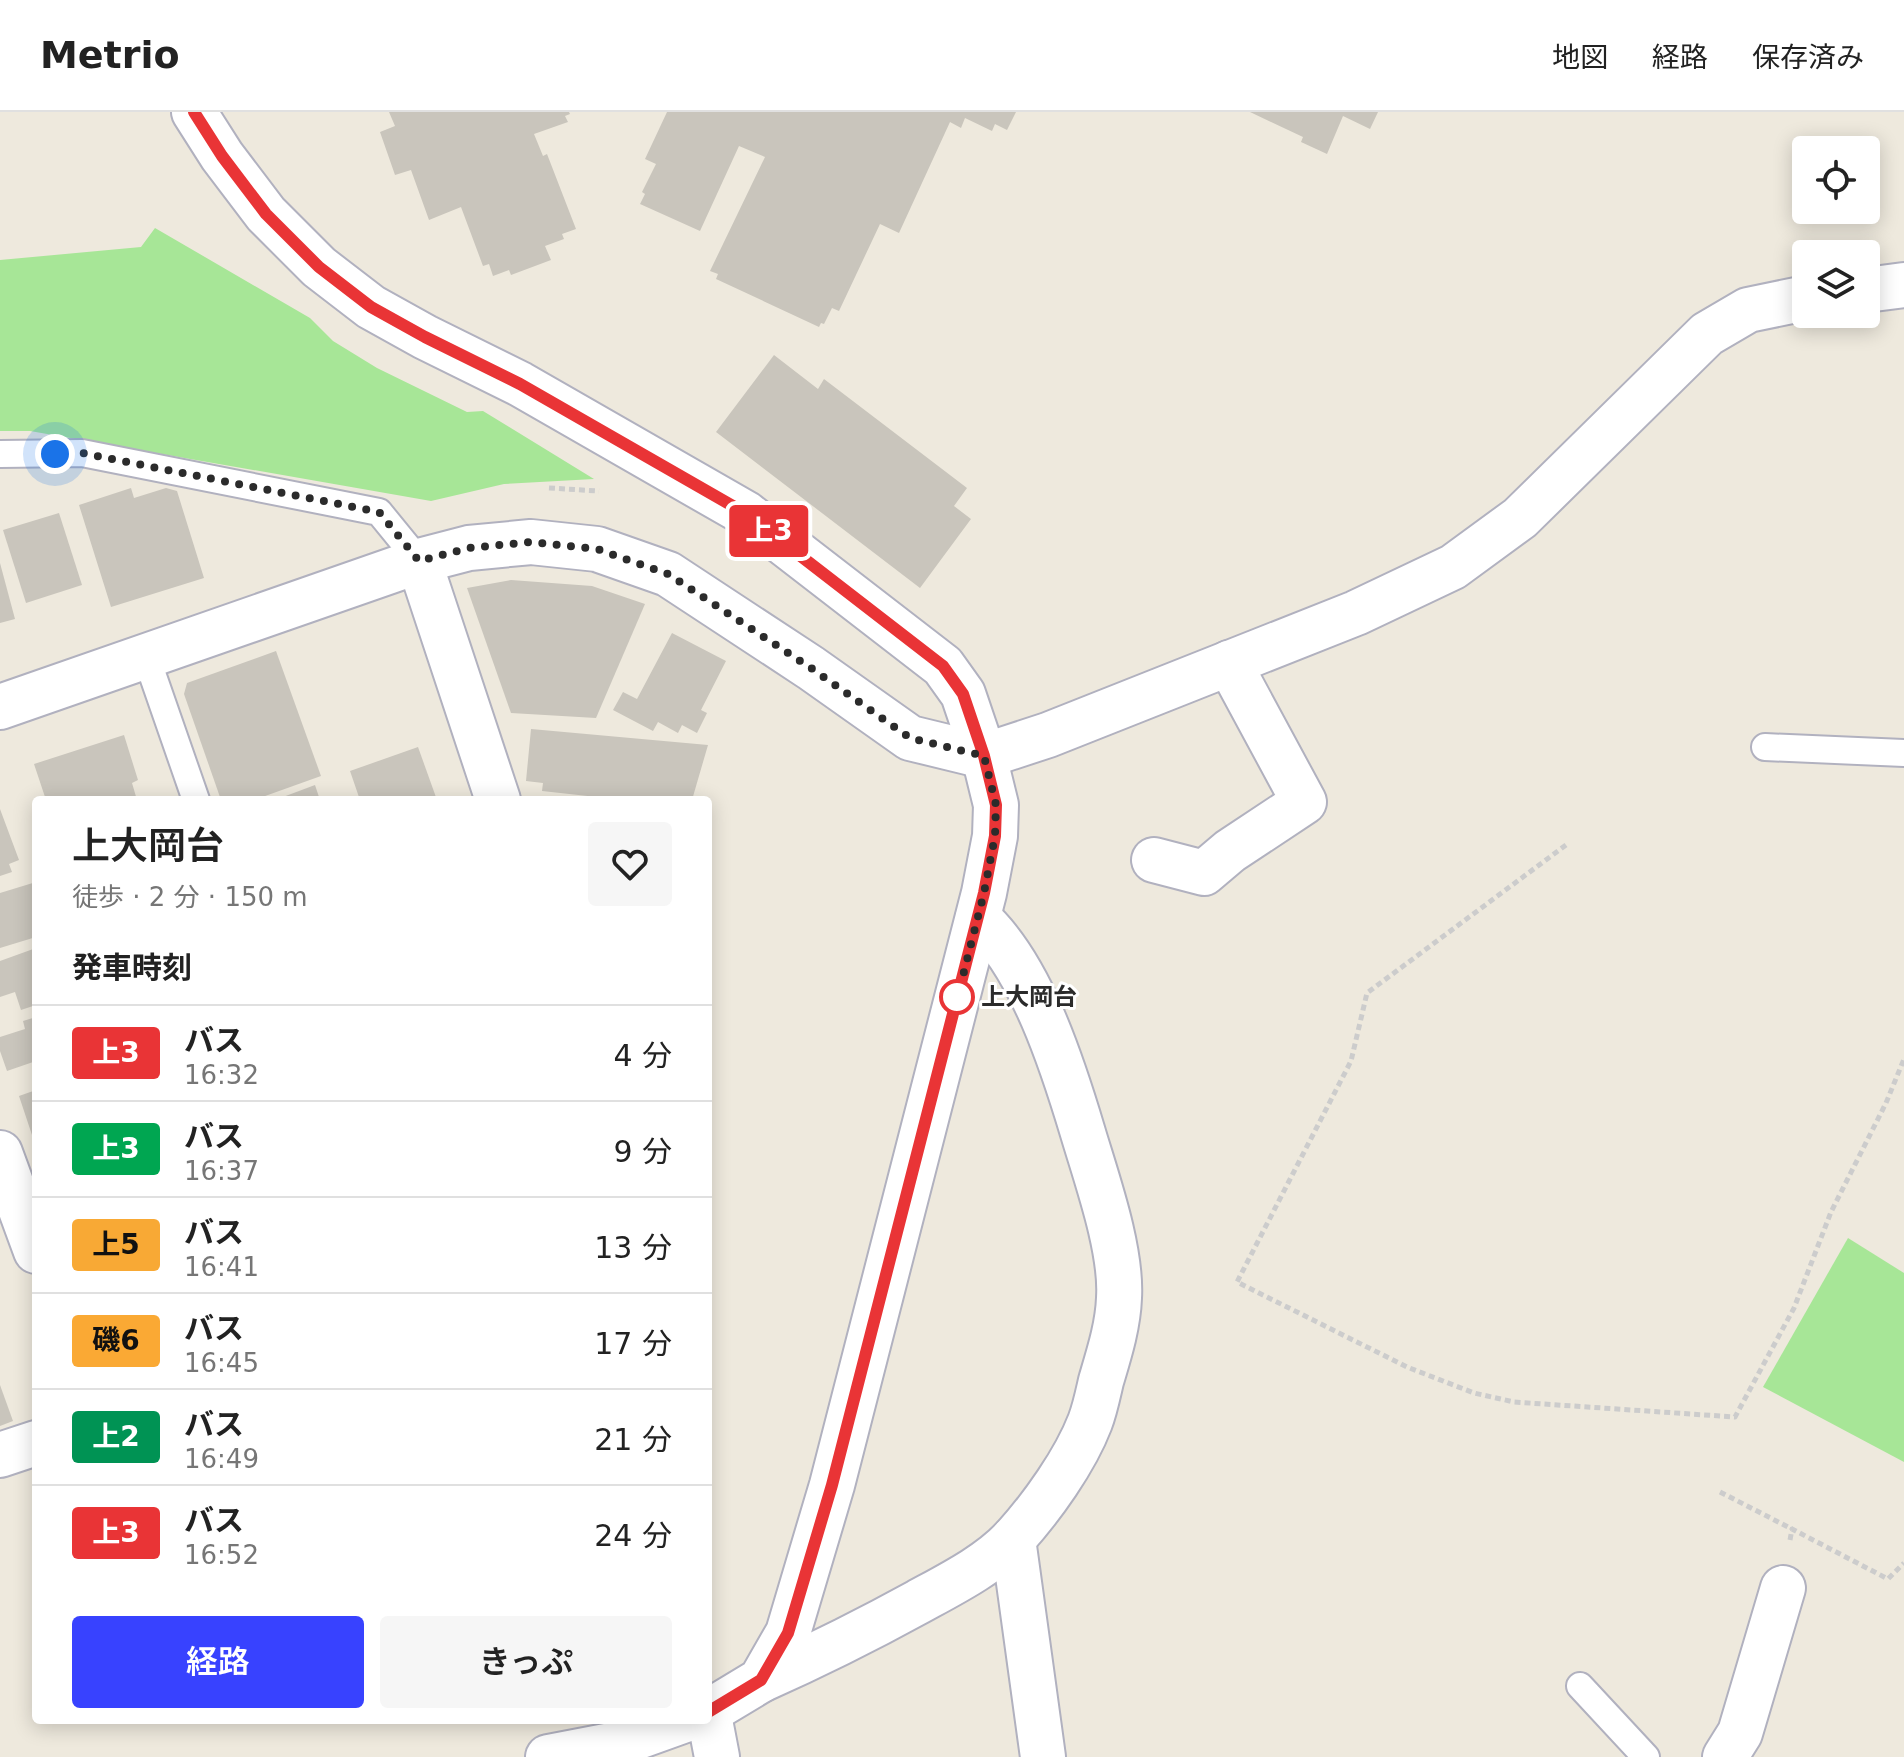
<!DOCTYPE html>
<html lang="ja">
<head>
<meta charset="utf-8">
<style>
  body { margin:0; font-family:"DejaVu Sans","Noto Sans JP",sans-serif; background:#f6f6f6; color:#222; height:100vh; display:flex; flex-direction:column; font-size:30px; white-space:nowrap }
  * { box-sizing:border-box; margin:0 }
  p { font-size:26px; color:#767676 }
  .icon { flex:none; width:44px; height:44px; fill:none; stroke:currentColor; stroke-width:2; stroke-linecap:round; stroke-linejoin:round }
  .map { position:relative; flex:1; overflow:hidden }
  .drawer { position:absolute; left:32px; top:684px; width:680px; height:928px; display:flex; flex-direction:column; background:#fff; border-radius:8px; box-shadow:0 4px 20px #0003 }
  .drawer>* { flex:none }
  .badge { padding:0 16px; border-radius:6px; font-size:28px; line-height:52px }
  .tools { position:absolute; left:1792px; top:24px; display:grid; gap:16px }
  .tools a { display:grid; place-items:center; width:88px; height:88px; border-radius:8px; background:#fff; box-shadow:0 4px 20px #0003; font-size:40px }
  .you { position:absolute; width:40px; height:40px; margin:-20px; border:6px solid #fff; border-radius:50%; background:#1a73e8; box-shadow:0 0 0 12px #1a73e833 }
  .map>.badge { position:absolute; translate:-50% -50%; box-shadow:0 0 0 4px #fff }
  h2 { padding:0 40px; font-size:30px; line-height:72px }
  .round { display:grid; place-items:center; flex:none; width:84px; height:84px; border-radius:8px; background:#f6f6f6 }
  .summary { display:flex; align-items:center; justify-content:space-between; height:136px; padding:0 40px }
  h1 { font-size:38px; font-weight:600; line-height:60px }
  .primary-button { display:flex; gap:16px; margin-top:auto; padding:16px 40px }
  .primary-button a { flex:1; height:92px; border-radius:8px; background:#3842ff; color:#fff; font-size:32px; font-weight:600; line-height:92px; text-align:center }
  .primary-button a+a { background:#f6f6f6; color:#222 }
  ul { padding:0; list-style:none }
  li { display:flex; align-items:center; gap:24px; height:96px; padding:0 40px; border-top:2px solid #e0e0e0 }
  li div { flex:1 }
  li b { display:block; font-size:30px }
  li em { font-style:normal }
  li .badge { min-width:88px; font-weight:700; text-align:center }
  header { display:flex; align-items:center; gap:48px; box-sizing:border-box; height:112px; padding:0 40px; background:#fff; border-bottom:2px solid #e0e0e0 }
  header strong { font-size:38px }
  nav { display:flex; gap:44px; margin-inline-start:auto; font-size:28px }
  .map>svg:first-child { display:block }
  .green { fill:#a7e697 }
  .building { fill:#c9c5bc }
  .lines { fill:none; stroke-linecap:round; stroke-linejoin:round }
  .service-casing { stroke:#b1b1bf; stroke-width:30 }
  .minor-casing { stroke:#b1b1bf; stroke-width:48 }
  .tertiary-casing { stroke:#b1b1bf; stroke-width:48 }
  .path { stroke:#ccc; stroke-width:5; stroke-dasharray:6 4; stroke-linecap:butt }
  .service { stroke:#fff; stroke-width:26 }
  .minor { stroke:#fff; stroke-width:44 }
  .tertiary { stroke:#fff; stroke-width:44 }
  .line-casing { stroke:#fff; stroke-width:18 }
  .line { stroke:#e93436; stroke-width:12 }
  .walk { stroke:#2b2b2b; stroke-width:8; stroke-dasharray:0 14.4 }
  .stop-dot { fill:#fff; stroke:#e93436; stroke-width:4 }
  .labels { text-anchor:middle; dominant-baseline:central; stroke-width:6; stroke-linejoin:round; paint-order:stroke }
  .stop-label { font-size:24px; font-weight:bold; fill:#2b2b2b; stroke:#fff; text-anchor:start }
</style>
</head>
<body>
<header>
<strong>Metrio</strong>
<nav><a>地図</a><a>経路</a><a>保存済み</a></nav>
</header>
<div class="map">
<svg width="1904" height="1645" viewBox="0 0 1904 1645">
  <rect width="100%" height="100%" fill="#eee9dd"/>
  <g class="green">
    <polygon points="155,116 310,206 333,229 377,256 467,300 483,299 594,367 504,372 431,389 30,319 0,319 0,148 141,135"/>
    <polygon points="1848,1126 1904,1161 1904,1350 1763,1275"/>
  </g>
  <g class="building">
    <polygon points="389,0 569,0 570,2 565,4 568,10 534,22 543,44 547,42 576,117 562,122 564,127 545,134 551,148 511,163 509,158 493,164 489,152 483,154 461,95 429,108 411,58 395,63 380,20 395,14"/>
    <polygon points="667,0 1016,0 1007,18 995,12 992,19 965,6 961,16 950,10 899,121 880,112 839,199 832,196 824,212 821,211 819,215 716,167 718,162 710,159 765,45 739,34 700,119 640,92 645,82 642,80 656,52 645,47"/>
    <polygon points="1250,0 1378,0 1370,17 1343,4 1327,42 1301,30 1303,25"/>
    <polygon points="774,243 818,277 824,267 967,376 954,394 971,407 920,476 716,320"/>
    <polygon points="131,376 134,386 166,376 177,379 204,466 111,495 79,393"/>
    <polygon points="59,401 82,473 26,491 3,418"/>
    <polygon points="0,451 15,507 0,511"/>
    <polygon points="511,468 592,474 645,492 596,606 511,601 467,476"/>
    <polygon points="672,521 726,549 701,598 707,601 697,621 682,613 678,621 658,610 653,619 613,598 623,580 637,587"/>
    <polygon points="276,539 321,664 254,688 221,688 184,582 187,571"/>
    <polygon points="531,617 708,633 692,688 624,688 542,679 543,671 526,669"/>
    <polygon points="124,623 138,668 132,671 137,688 46,688 34,652"/>
    <polygon points="418,635 437,688 360,688 350,659"/>
    <polygon points="315,673 320,688 275,688"/>
    <polygon points="0,697 19,748 9,752 12,760 0,764"/>
    <polygon points="36,770 36,825 0,836 0,781"/>
    <polygon points="36,836 36,893 21,898 15,880 0,885 0,849"/>
    <polygon points="36,905 36,949 7,959 0,939 0,925 25,917 23,909"/>
    <polygon points="36,978 36,1025 33,1026 19,984"/>
    <polygon points="0,1273 13,1309 0,1314"/>
  </g>
  <g class="lines">
    <g class="service-casing">
      <g id="service">
        <polyline points="0,342 82,341 379,400 419,449"/>
        <polyline points="146,544 196,688"/>
        <polyline points="1765,635 1904,641"/>
        <polyline points="1580,1574 1646,1645"/>
      </g>
    </g>
    <g class="minor-casing">
      <g id="minor">
        <polyline points="419,449 498,688"/>
        <polyline points="1154,748 1204,761 1230,739 1304,690 1229,551"/>
        <polyline points="0,1041 36,1139"/>
        <polyline points="0,1343 36,1331"/>
        <polyline points="1013,1427 1043,1645"/>
        <path d="M761 1568C815 1544 867 1518 918 1490 951 1472 989 1453 1014 1426 1042 1395 1075 1349 1090 1310 1095 1297 1098 1282 1101 1269 1109 1242 1118 1214 1119 1186 1122 1138 1097 1068 1083 1021 1063 954 1031 853 978 806"/>
        <polyline points="708,1598 717,1645"/>
        <polyline points="1725,1645 1740,1621 1783,1476"/>
      </g>
    </g>
    <g class="tertiary-casing">
      <g id="tertiary">
        <polyline points="194,0 222,44 266,102 319,155 371,195 425,225 520,272 745,401 943,554 963,582 984,644 996,693 995,724 984,781 832,1373 788,1521 761,1568 708,1600"/>
        <polyline points="1866,178 1904,173"/>
        <polyline points="0,595 419,449 469,436 531,430 597,437 668,462 811,556 910,626 984,644 1048,623 1356,501 1453,455 1520,406 1707,222 1748,198 1806,186"/>
        <polyline points="548,1645 621,1631 685,1608"/>
      </g>
    </g>
    <g class="path">
      <polyline points="549,376 599,379"/>
      <polyline points="1566,733 1367,881 1351,949 1237,1170 1407,1255 1474,1281 1514,1290 1735,1305 1794,1196 1831,1100 1886,991 1904,947"/>
      <polyline points="1720,1380 1792,1417"/>
      <polyline points="1790,1428 1792,1417 1888,1467 1904,1451"/>
    </g>
    <use href="#service" class="service"/>
    <use href="#minor" class="minor"/>
    <use href="#tertiary" class="tertiary"/>
  </g>
  <g class="lines">
    <g class="line-casing">
      <polyline id="line" points="194,0 222,44 266,102 319,155 371,195 425,225 520,272 745,401 943,554 963,582 984,644 996,693 995,724 984,781 832,1373 788,1521 761,1568 708,1600"/>
    </g>
    <use href="#line" class="line"/>
    <polyline class="walk" points="55,342 82,341 379,400 419,449 469,436 531,430 597,437 668,462 811,556 910,626 984,644 996,693 995,724 984,781 955,895 957,885"/>
  </g>
  <circle class="stop-dot" cx="957" cy="885" r="16"/>
  <g class="labels">
    <g class="stop-label">
      <text x="981" y="885">上大岡台</text>
    </g>
  </g>
</svg>
<div class="tools">
<a><svg class="icon" aria-label="locate" viewBox="0 0 24 24"><circle cx="12" cy="12" r="6"/><path d="M12 2v4M12 18v4M2 12h4M18 12h4"/></svg></a>
<a><svg class="icon" aria-label="layers" viewBox="0 0 24 24"><path d="M12 4l9 5-9 5-9-5zM3 14l9 5 9-5"/></svg></a>
</div>
<div class="you" style="left:55px;top:342px"></div>
<b class="badge" style="left:769px;top:419px;background:#e93436;color:#fff">上3</b>
<section class="drawer">
<div class="summary"><div><h1>上大岡台</h1><p>徒歩 · 2 分 · 150 m</p></div><a class="round"><svg class="icon" aria-label="heart" viewBox="0 0 24 24"><path d="M12 20l-8-8c-3-5 5-10 8-4 3-6 11-1 8 4z"/></svg></a></div>
<h2>発車時刻</h2>
<ul>
<li><span class="badge" style="background:#e93436;color:#fff">上3</span><div><b>バス</b><p>16:32</p></div><em>4 分</em></li>
<li><span class="badge" style="background:#00a651;color:#fff">上3</span><div><b>バス</b><p>16:37</p></div><em>9 分</em></li>
<li><span class="badge" style="background:#f8a935;color:#111">上5</span><div><b>バス</b><p>16:41</p></div><em>13 分</em></li>
<li><span class="badge" style="background:#faa934;color:#111">磯6</span><div><b>バス</b><p>16:45</p></div><em>17 分</em></li>
<li><span class="badge" style="background:#009354;color:#fff">上2</span><div><b>バス</b><p>16:49</p></div><em>21 分</em></li>
<li><span class="badge" style="background:#e93436;color:#fff">上3</span><div><b>バス</b><p>16:52</p></div><em>24 分</em></li>
</ul>
<div class="primary-button"><a>経路</a><a>きっぷ</a></div>
</section>
</div>
</body>
</html>
